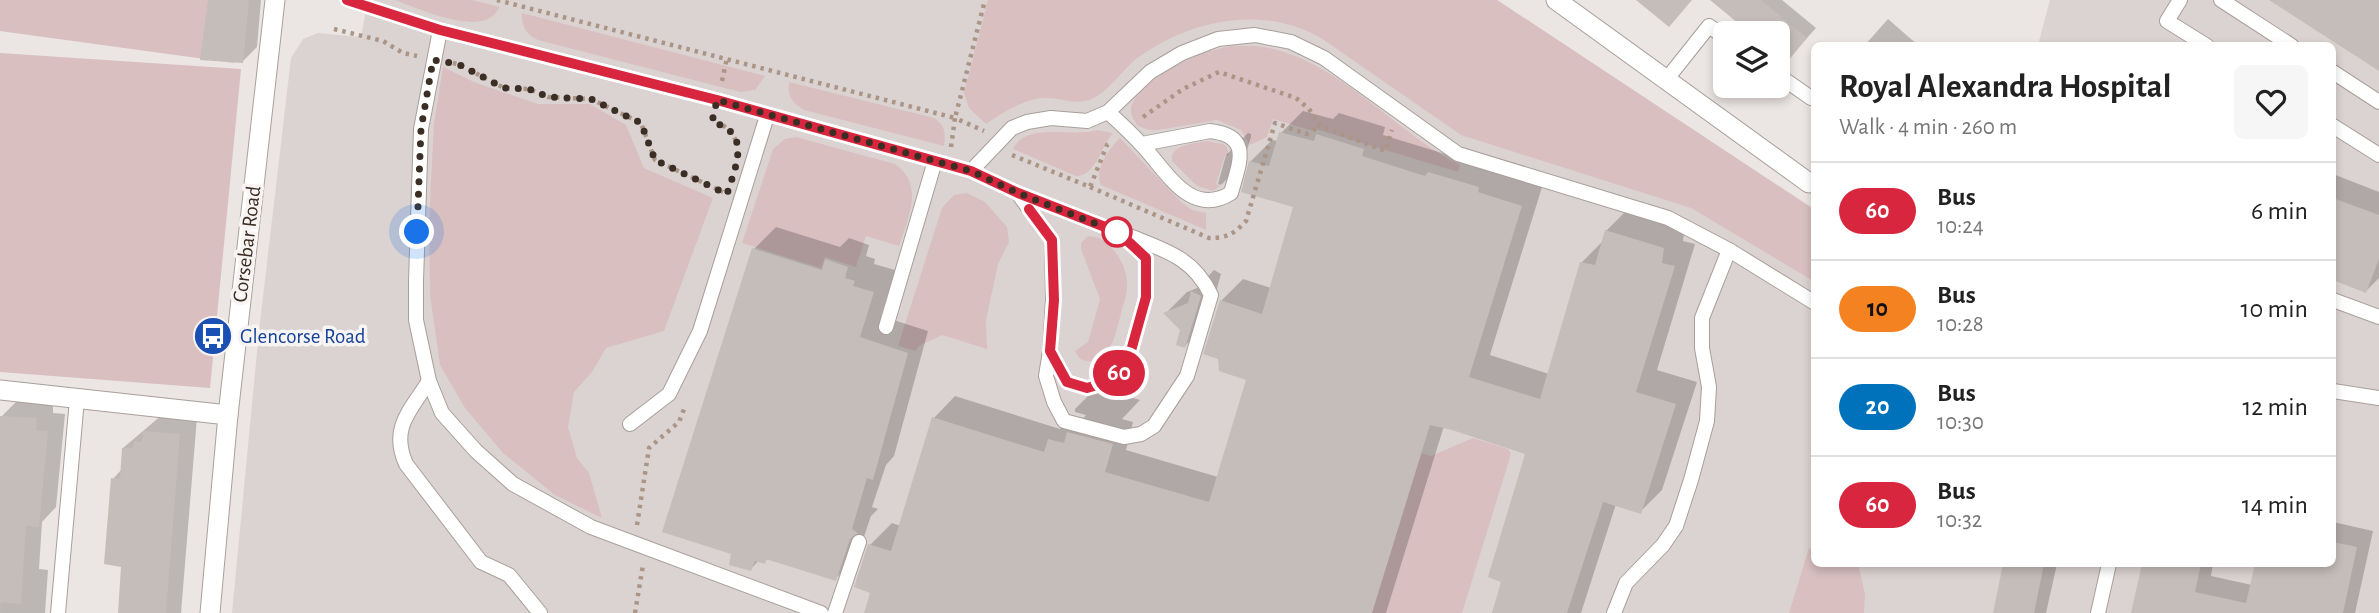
<!DOCTYPE html>
<html lang="en">
<head>
<meta charset="utf-8">
<style>
  body { margin:0; font-family:"Alegreya Sans",sans-serif; background:#f6f6f6; color:#222; height:100vh; display:flex; flex-direction:column; font-size:26px; white-space:nowrap }
  * { box-sizing:border-box; margin:0 }
  p { font-size:23px; color:#767676 }
  .icon { flex:none; width:38px; height:38px; fill:none; stroke:currentColor; stroke-width:2; stroke-linecap:round; stroke-linejoin:round }
  .map { position:relative; flex:1; overflow:hidden }
  .drawer { position:absolute; left:1811px; top:42px; width:525px; height:525px; display:flex; flex-direction:column; background:#fff; border-radius:10px; box-shadow:0 4px 10px #0003 }
  .drawer>* { flex:none }
  .badge { padding:0 14px; border-radius:23px; font-size:24px; line-height:46px }
  .controls { position:absolute; left:1713px; top:21px; display:grid; gap:14px }
  .controls a { display:grid; place-items:center; width:77px; height:77px; border-radius:10px; background:#fff; box-shadow:0 4px 10px #0003; font-size:35px }
  .you { position:absolute; width:35px; height:35px; margin:-18px; border:5px solid #fff; border-radius:50%; background:#1a73e8; box-shadow:0 0 0 10px #1a73e833 }
  .map>.badge { position:absolute; translate:-50% -50%; box-shadow:0 0 0 4px #fff }
  .round { display:grid; place-items:center; flex:none; width:74px; height:74px; border-radius:10px; background:#f6f6f6 }
  .summary { display:flex; align-items:center; justify-content:space-between; height:119px; padding:0 28px }
  h1 { font-size:33px; font-weight:700; line-height:52px }
  ul { padding:0; list-style:none }
  li { display:flex; align-items:center; gap:21px; height:98px; padding:0 28px; border-top:2px solid #e0e0e0 }
  li div { flex:1 }
  li b { display:block; font-size:26px }
  li em { font-style:normal }
  li .badge { min-width:77px; font-weight:700; text-align:center }
  .map>svg:first-child { display:block }
  .built { fill:#dbd3d1 }
  .green { fill:#d9bfc0 }
  .shadow { fill:#0003 }
  .building { fill:#c5bdb9 }
  .lines { fill:none; stroke-linecap:round; stroke-linejoin:round }
  .service-casing { stroke:#a89f9b; stroke-width:16 }
  .minor-casing { stroke:#a89f9b; stroke-width:21 }
  .secondary-casing { stroke:#aca09b; stroke-width:21 }
  .path { stroke:#ab9587; stroke-width:4.5; stroke-dasharray:3.5 5; stroke-linecap:butt }
  .service { stroke:#fff; stroke-width:14 }
  .minor { stroke:#fff; stroke-width:19 }
  .secondary { stroke:#fff; stroke-width:19 }
  .line-casing { stroke:#fff; stroke-width:16 }
  .line { stroke:#d7263d; stroke-width:10 }
  .walk { stroke:#3a2e25; stroke-width:7; stroke-dasharray:0 12.6 }
  .stop-dot { fill:#fff; stroke:#d7263d; stroke-width:3.5 }
  .labels { text-anchor:middle; dominant-baseline:central; stroke-width:7; stroke-linejoin:round; paint-order:stroke }
  .street-label { font-size:21px; fill:#3a2e25; stroke:#f8f4f3 }
  .transit-label { font-size:21px; fill:#164399; stroke:#f8f4f3; text-anchor:start }
</style>
</head>
<body>
<div class="map">
<svg width="2379" height="613" viewBox="0 0 2379 613">
  <rect width="100%" height="100%" fill="#ebe5e3"/>
  <polygon class="built" points="368,0 1497,0 1815,210 1815,564 2333,564 2333,46 2038,45 2050,0 2379,0 2379,613 232,613 259,331 291,58 303,39 318,33 361,37"/>
  <g class="green">
    <polygon points="0,0 245,0 234,63 0,31"/>
    <path d="M395 0H472L500 7C496 12 493 17 488 19 466 30 417 8 395 0Z"/>
    <path d="M988 0H1497L1815 210V282L1691 208 1461 135 1321 38C1262 5 1194 19 1140 56 1123 68 1111 90 1092 99 1076 106 1061 97 1044 98 1023 99 1003 113 986 124L969 108 964 93Z"/>
    <path d="M522 13 765 76 755 90 740 92 538 40C526 34 521 26 522 13Z"/>
    <path d="M1231 46C1242 46 1253 45 1263 47 1338 59 1394 132 1460 165L1458 172 1319 130H1310L1273 119 1267 137 1250 145 1241 130 1217 120 1158 130H1149L1138 126C1135 122 1131 116 1131 111 1130 89 1181 62 1198 55 1208 51 1220 49 1231 46Z"/>
    <polygon points="0,53 241,69 210,388 0,372"/>
    <polygon points="443,67 474,82 538,104 590,104 626,125 644,168 713,198 664,331 606,348 592,372 574,392 568,427 577,458 589,473 602,518 555,495 503,453 465,408 440,365 430,295 429,222 434,123"/>
    <path d="M789 82 934 118C945 125 946 133 944 146L804 110C792 103 787 96 789 82Z"/>
    <path d="M1097 130 1113 133C1100 148 1096 176 1076 176L1013 149C1026 121 1072 138 1097 130Z"/>
    <path d="M796 137 895 164C925 185 908 218 899 246L866 236 856 267 825 257 821 268 742 243 773 149 785 139Z"/>
    <path d="M1120 138 1181 202 1192 210 1206 213V230L1101 185C1094 169 1109 149 1120 138Z"/>
    <path d="M1206 141 1223 144 1227 147 1229 156 1225 155 1216 184 1220 186 1213 191 1197 186 1172 161C1170 144 1193 144 1206 141Z"/>
    <polygon points="967,193 985,202 1007,227 1009,242 998,264 986,320 987,349 942,335 919,346 916,351 898,346 942,208 954,195"/>
    <path d="M1088 236C1109 236 1126 262 1127 282 1128 293 1123 304 1121 314 1115 334 1110 371 1080 359L1075 351 1088 342 1100 299 1081 249V243Z"/>
    <polygon points="1473,438 1508,449 1511,454 1462,613 1318,613 1372,439 1431,456"/>
    <polygon points="1809,548 1815,550 1815,564 1858,564 1865,594 1864,613 1789,613"/>
  </g>
  <g class="shadow">
    <polygon points="210,0 261,0 257,47 243,61"/>
    <polygon points="1725,0 1782,0 1816,28 1786,61 1778,54 1778,33 1753,33 1720,6"/>
    <polygon points="1888,19 1919,46 1864,46"/>
    <polygon points="1303,111 1333,119 1339,113 1385,127 1383,135 1543,184 1490,355 1549,374 1581,263 1604,240 1606,231 1628,209 1685,226 1683,241 1695,244 1657,370 1697,382 1662,490 1640,512 1616,504 1581,613 1492,613 1503,581 1527,453 1444,426 1386,613 866,613 872,592 870,545 892,523 901,526 934,418 955,396 1060,429 1072,418 1082,420 1086,415 1075,412 1075,409 1097,387 1140,400 1122,419 1133,422 1126,450 1218,477 1248,379 1221,301 1243,279 1271,288 1295,206 1250,162 1272,140 1278,141 1281,133"/>
    <polygon points="1248,133 1251,134 1251,137 1243,163 1221,185 1218,184 1226,155"/>
    <polygon points="2333,174 2379,192 2379,278 2366,291 2333,278"/>
    <polygon points="776,227 840,247 849,238 869,245 866,256 875,259 874,264 895,270 881,316 928,331 894,456 886,465 872,507 878,509 871,516 857,557 835,579 769,558 764,562 759,560 751,569 754,249"/>
    <polygon points="1214,270 1221,274 1207,324 1185,346 1182,330 1166,313 1187,292 1197,288"/>
    <polygon points="19,399 53,401 53,413 65,414 56,507 42,522 39,569 48,570 45,613 0,613 2,416"/>
    <polygon points="163,414 197,417 181,613 120,613 123,565 113,479 122,469 123,448"/>
    <polygon points="2333,522 2373,531 2355,613 2133,613 2144,564 2213,564 2211,576 2252,585 2257,564 2333,564"/>
    <polygon points="2005,564 2057,564 2046,613 1995,613"/>
  </g>
  <g class="building">
    <polygon points="208,0 249,0 243,63 200,60"/>
    <polygon points="1636,0 1692,0 1669,27"/>
    <polygon points="1710,0 1761,0 1807,38 1783,67 1778,65 1778,33 1750,33"/>
    <polygon points="2269,0 2379,0 2379,71"/>
    <polygon points="1279,132 1314,141 1316,134 1364,149 1362,156 1425,176 1428,172 1479,187 1478,192 1522,206 1469,377 1540,399 1580,262 1595,265 1605,230 1664,248 1662,263 1675,266 1636,392 1676,404 1641,514 1603,502 1567,613 1492,613 1501,582 1488,577 1525,454 1452,430 1430,425 1372,613 864,613 870,593 854,587 868,544 891,551 932,417 1044,452 1048,439 1064,443 1067,432 1113,444 1105,472 1209,502 1246,380 1219,371 1218,359 1203,354 1220,300 1262,314 1293,207 1241,192 1249,161 1269,166"/>
    <polygon points="2333,198 2379,215 2379,259 2366,293 2333,280"/>
    <polygon points="752,248 822,270 825,259 848,267 845,278 855,281 853,286 874,292 860,337 908,353 873,480 867,478 852,529 858,533 850,539 836,581 766,559 765,564 755,561 751,571 729,565 731,554 662,532"/>
    <polygon points="1191,291 1201,296 1185,348 1176,345 1180,330 1163,313 1188,303"/>
    <polygon points="0,416 37,418 36,430 48,431 39,527 26,526 21,604 0,602"/>
    <polygon points="143,431 180,434 166,613 118,613 121,567 104,564 111,478 120,479 122,448 133,448 134,441 142,442"/>
    <polygon points="2333,542 2357,547 2343,613 2131,613 2142,564 2201,564 2195,592 2246,603 2255,564 2333,564"/>
    <polygon points="2003,564 2044,564 2034,613 1993,613"/>
  </g>
  <g class="lines">
    <g class="service-casing">
      <g id="service">
        <polyline points="347,0 440,30 717,100 971,171 1018,193 1118,232 1146,258 1146,297 1127,365 1108,382 1087,388 1067,382 1050,351"/>
        <polyline points="2180,0 2167,21 2207,46"/>
        <polyline points="2221,0 2292,46"/>
        <polyline points="440,30 421,129 416,281 416,320 429,381 442,413 476,451 513,484 591,527 821,613"/>
        <polyline points="2333,72 2379,102"/>
        <polyline points="1778,75 1811,98"/>
        <polyline points="1666,80 1709,26 1726,38"/>
        <path d="M1108 112C1119 122 1130 132 1140 143 1165 168 1189 219 1231 193 1239 163 1253 136 1210 131L1142 144"/>
        <polyline points="2333,126 2379,155"/>
        <polyline points="971,171 1012,128 1027,122 1051,118 1087,121 1108,112 1150,72 1182,53 1218,39 1255,35 1291,42 1324,58 1458,154 1668,218 1729,250 1702,318 1702,348 1709,387 1707,421 1691,480 1676,526 1663,545 1626,583 1614,613"/>
        <path d="M1019 195 1052 240 1053 300 1050 351 1046 376 1054 402 1064 421 1124 437 1141 434 1154 426 1187 376 1211 295C1193 257 1164 250 1127 235"/>
        <polyline points="1729,250 1815,303"/>
        <polyline points="2333,300 2379,317"/>
        <polyline points="886,327 935,161"/>
        <path d="M429 381C410 411 390 428 406 464L481 562 509 575 540 613"/>
        <polyline points="2333,391 2379,398"/>
        <polyline points="630,424 669,394 700,331 767,116"/>
        <polyline points="58,613 77,399"/>
        <polyline points="835,613 859,542"/>
        <polyline points="2098,613 2109,564"/>
      </g>
    </g>
    <g class="minor-casing">
      <g id="minor">
        <polyline points="1556,0 1809,183 1815,182"/>
        <polyline points="0,390 228,415"/>
      </g>
    </g>
    <g class="secondary-casing">
      <polyline id="secondary" points="210,613 228,415 275,0"/>
    </g>
    <g class="path">
      <polyline points="497,0 955,118 985,0"/>
      <polyline points="334,29 383,41 403,53 417,56"/>
      <polyline points="453,63 458,64 504,88 529,89 548,97 591,99 641,123 655,160 723,192"/>
      <polyline points="722,81 727,58"/>
      <polyline points="1143,117 1183,89 1219,72 1296,98 1309,109 1320,126 1385,151 1392,130"/>
      <polyline points="723,125 733,135 737,143"/>
      <polyline points="951,147 955,118 984,131"/>
      <polyline points="1012,155 1090,187 1107,145 1111,142"/>
      <path d="M1090 187 1209 238C1227 238 1234 234 1246 221L1275 123 1307 134 1320 126"/>
      <polyline points="637,525 649,448 679,422 684,409"/>
      <polyline points="635,613 643,565"/>
    </g>
    <use href="#service" class="service"/>
    <use href="#minor" class="minor"/>
    <use href="#secondary" class="secondary"/>
  </g>
  <g class="lines">
    <g class="line-casing">
      <polyline id="line" points="347,0 440,30 717,100 971,171 1018,193 1118,232 1146,258 1146,297 1127,365 1108,382 1087,388 1067,382 1050,351 1054,300 1052,240 1029,209"/>
    </g>
    <use href="#line" class="line"/>
    <path class="walk" d="M417 232 421 129 433 60 458 64 504 88 529 89 548 97 591 99 641 123 655 160 727 194C736 165 752 133 712 122L717 100 971 171 1018 193 1117 232"/>
  </g>
  <defs>
    <g id="bus-disc" transform="scale(2.0125)"><circle r="9.5" fill="#1a4fb4" stroke="#f8f4f3"/><path d="M-5-6H5V4H4V6H2V4H-2V6H-4V4H-5ZM-3.5-4V0h7V-4ZM-3.5 1.2v1.5H-2V1.2ZM2 1.2v1.5H3.5V1.2Z" fill="#fff"/></g>
  </defs>
  <g fill-rule="evenodd">
    <use href="#bus-disc" x="213" y="336"/>
  </g>
  <circle class="stop-dot" cx="1117" cy="232" r="14"/>
  <g class="labels">
    <g class="street-label">
      <text transform="translate(247 244) rotate(-83)">Corsebar Road</text>
    </g>
    <g class="transit-label">
      <text x="240" y="336">Glencorse Road</text>
    </g>
  </g>
</svg>
<div class="controls">
<a><svg class="icon" aria-label="layers" viewBox="0 0 24 24"><path d="M12 4l9 5-9 5-9-5zM3 14l9 5 9-5"/></svg></a>
</div>
<div class="you" style="left:417px;top:232px"></div>
<b class="badge" style="left:1119px;top:373px;background:#d7263d;color:#fff">60</b>
<section class="drawer">
<div class="summary"><div><h1>Royal Alexandra Hospital</h1><p>Walk · 4 min · 260 m</p></div><a class="round"><svg class="icon" aria-label="heart" viewBox="0 0 24 24"><path d="M12 20l-8-8c-3-5 5-10 8-4 3-6 11-1 8 4z"/></svg></a></div>
<ul>
<li><span class="badge" style="background:#d7263d;color:#fff">60</span><div><b>Bus</b><p>10:24</p></div><em>6 min</em></li>
<li><span class="badge" style="background:#f58220;color:#111">10</span><div><b>Bus</b><p>10:28</p></div><em>10 min</em></li>
<li><span class="badge" style="background:#0072bc;color:#fff">20</span><div><b>Bus</b><p>10:30</p></div><em>12 min</em></li>
<li><span class="badge" style="background:#d7263d;color:#fff">60</span><div><b>Bus</b><p>10:32</p></div><em>14 min</em></li>
</ul>
</section>
</div>
</body>
</html>
